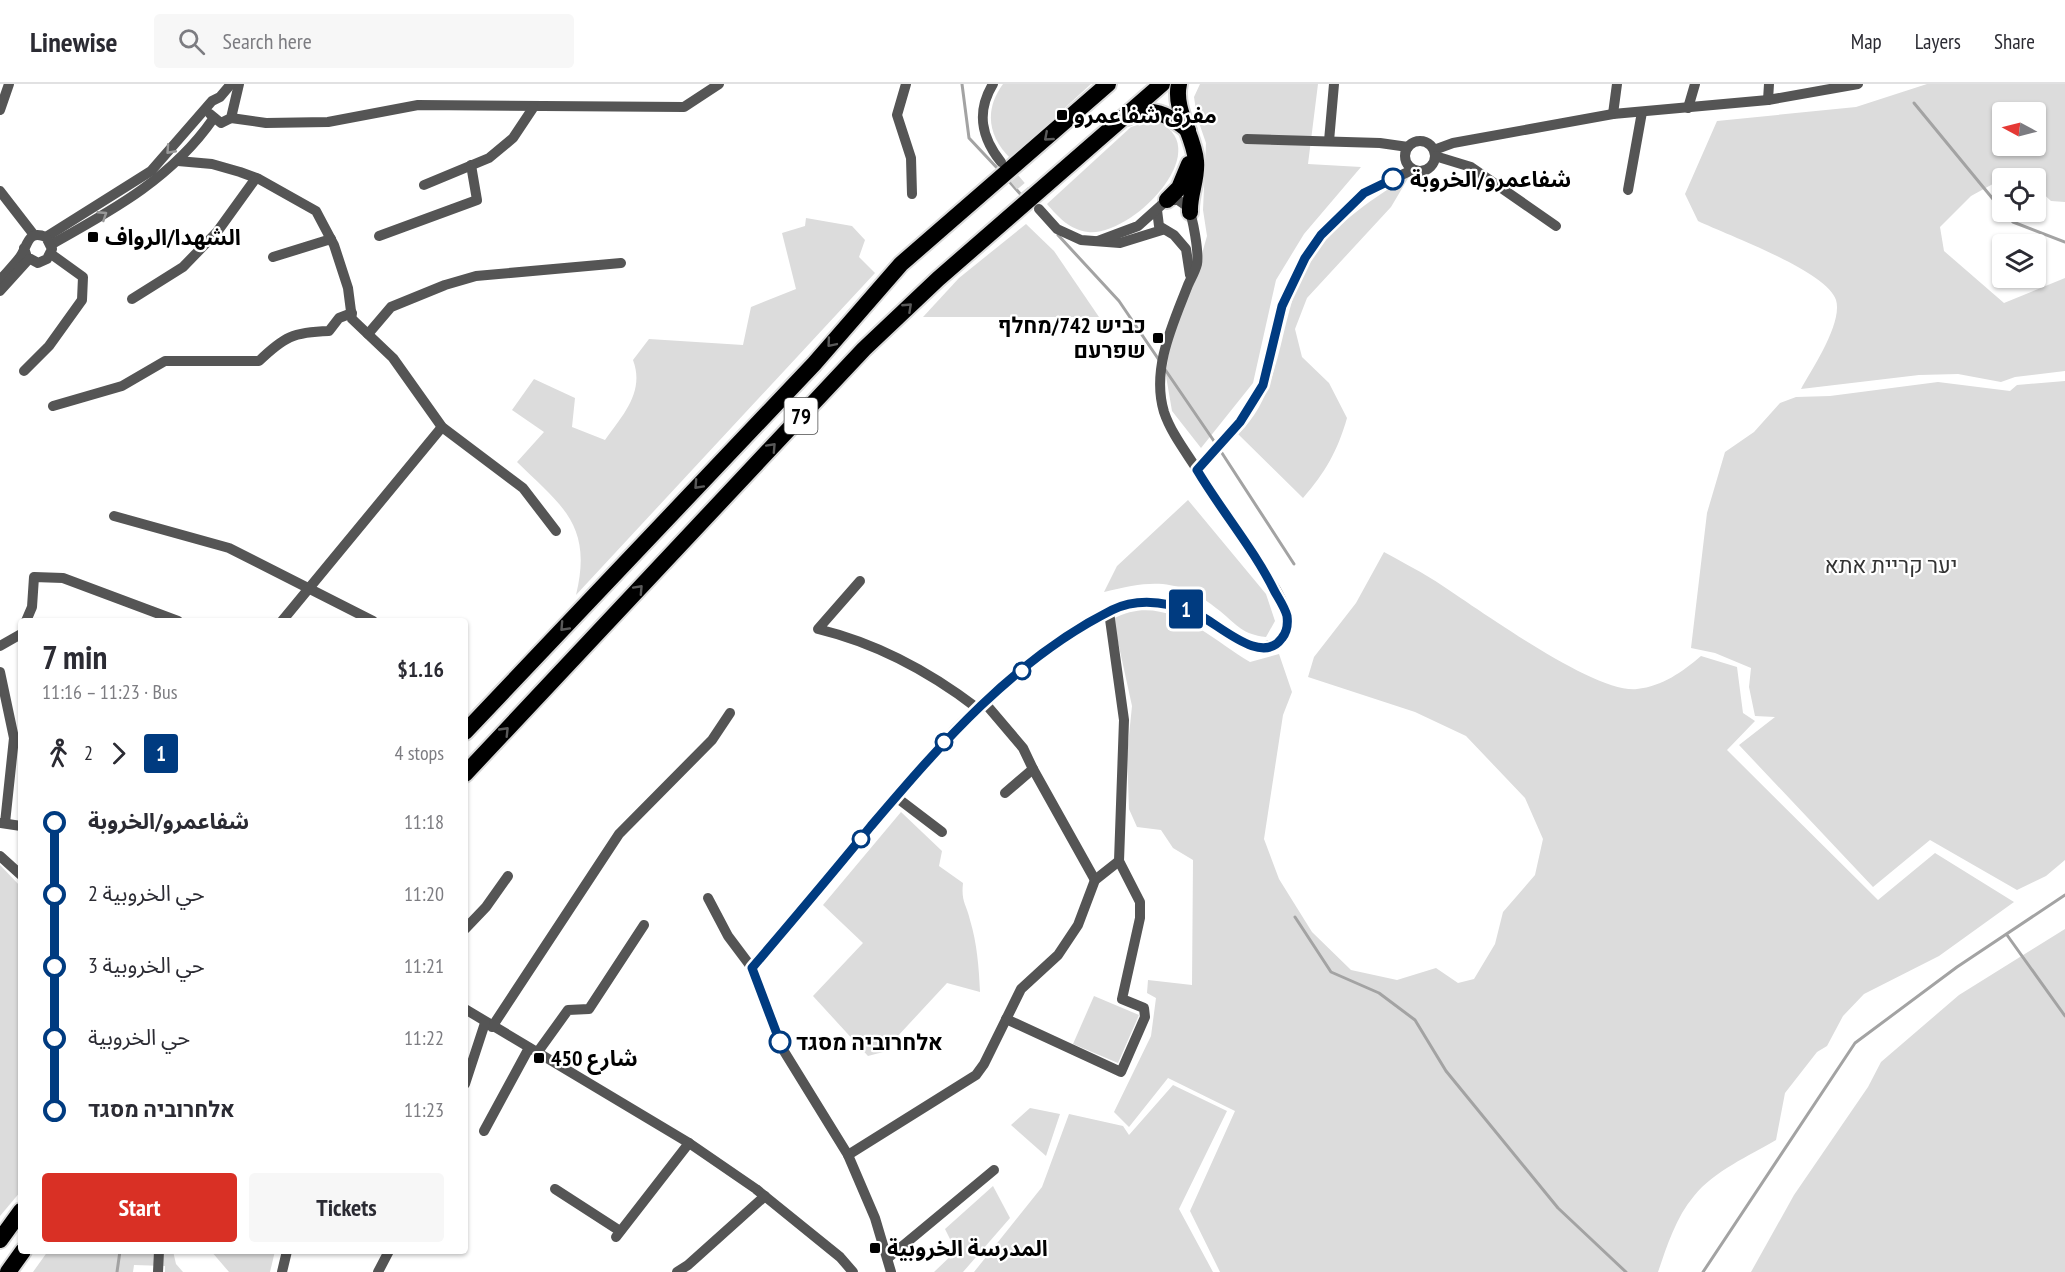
<!DOCTYPE html>
<html lang="en">
<head>
<meta charset="utf-8">
<style>
  body { margin:0; font-family:"PT Sans Narrow","Noto Sans Arabic",Heebo,sans-serif; background:#f7f7f7; color:#2b2b33; height:100vh; display:flex; flex-direction:column; font-size:22px; white-space:nowrap }
  * { box-sizing:border-box; margin:0 }
  p { font-size:20px; color:#7c7c81 }
  .icon { flex:none; width:33px; height:33px; fill:none; stroke:currentColor; stroke-width:2; stroke-linecap:round; stroke-linejoin:round }
  .map { position:relative; flex:1; overflow:hidden }
  .drawer { position:absolute; left:18px; top:534px; width:450px; height:636px; display:flex; flex-direction:column; background:#fff; border-radius:6px; box-shadow:0 2px 4px #0004 }
  .drawer>* { flex:none }
  .badge { padding:0 12px; border-radius:4px; font-size:21px; line-height:39px }
  .needle { width:39px; rotate:277deg }
  .buttons { position:absolute; left:1992px; top:18px; display:grid; gap:12px }
  .buttons a { display:grid; place-items:center; width:54px; height:54px; border-radius:6px; background:#fff; box-shadow:0 2px 4px #0004; font-size:30px }
  .map>.badge { position:absolute; translate:-50% -50%; box-shadow:0 0 0 3px #fff }
  .legs { display:flex; align-items:center; gap:9px; height:66px; padding:0 24px; font-size:20px }
  .legs p { margin-inline-start:auto }
  .head { display:flex; align-items:center; justify-content:space-between; height:102px; padding:0 24px }
  h1 { font-size:33px; font-weight:700; line-height:45px }
  .primary-button { display:flex; gap:12px; margin-top:auto; padding:12px 24px }
  .primary-button a { flex:1; height:69px; border-radius:6px; background:#d93025; color:#fff; font-size:24px; font-weight:700; line-height:69px; text-align:center }
  .primary-button a+a { background:#f7f7f7; color:#2b2b33 }
  ul { padding:0 24px; list-style:none }
  li { display:flex; align-items:center; gap:21px; height:72px; font-size:22px }
  li i { display:grid; place-items:center; width:9px; height:100%; margin:0 8px; background:currentColor }
  li i::after { content:''; width:15px; height:15px; margin:-8px; border:4px solid; border-radius:50%; background:#fff }
  li p { margin-inline-start:auto }
  li:first-child i { background:linear-gradient(#0000 50%,currentColor 0) }
  li:last-child i { background:linear-gradient(currentColor 50%,#0000 0) }
  header { display:flex; align-items:center; gap:36px; box-sizing:border-box; height:84px; padding:0 30px; background:#fff; border-bottom:2px solid #e1e1e2 }
  header strong { font-size:28px }
  nav { display:flex; gap:33px; margin-inline-start:auto; font-size:21px }
  .search { width:420px; height:54px; background:#f7f7f7; display:flex; align-items:center; gap:15px; box-sizing:border-box; padding:0 21px; border-radius:6px; color:#7c7c81; font-size:22px }
  .map>svg:first-child { display:block }
  .green { fill:#dcdcdc; fill-rule:evenodd }
  .lines { fill:none; stroke-linecap:round; stroke-linejoin:round }
  .stream { stroke:#a3a3a3; stroke-width:3 }
  .minor-tunnel { stroke:#d9d9d9; stroke-width:10; stroke-dasharray:10 5; stroke-linecap:butt }
  .highway-casing { stroke:#dbdbdb; stroke-width:20 }
  .minor { stroke:#555; stroke-width:10 }
  .highway { stroke:#000; stroke-width:16 }
  .oneway { stroke:#595959 }
  .oneway2 { stroke:#999 }
  .line-1-casing { stroke:#fff; stroke-width:14 }
  .line-1 { stroke:#003b80; stroke-width:9 }
  .poi-dot { fill:#000; stroke:#fff; stroke-width:2 }
  .stop-1-dot { fill:#fff; stroke:#003b80; stroke-width:3 }
  .labels { text-anchor:middle; dominant-baseline:central; stroke-width:4.5; stroke-linejoin:round; paint-order:stroke }
  .shield { fill:#fff; stroke:#4c4c4c; stroke-width:1.5 }
  .shield-label { font-size:21px; font-weight:bold; fill:#000 }
  .poi-label { font-size:22px; font-weight:bold; fill:#000; stroke:#fff; text-anchor:start }
  .stop-label { font-size:22px; font-weight:bold; fill:#000; stroke:#fff; text-anchor:start }
  .park-label { font-size:22px; fill:#333; stroke:#fff }
</style>
</head>
<body>
<header>
<strong>Linewise</strong>
<div class="search"><svg class="icon" aria-label="search" viewBox="0 0 24 24"><circle cx="10" cy="10" r="6"/><path d="M15 15l6 6"/></svg>Search here</div>
<nav><a>Map</a><a>Layers</a><a>Share</a></nav>
</header>
<div class="map">
<svg width="2065" height="1188" viewBox="0 0 2065 1188">
  <rect width="100%" height="100%" fill="#fff"/>
  <g class="green">
    <path d="M1003 0H1091L1010 74C988 52 984 26 1003 0Z"/>
    <polygon points="1200,0 1318,0 1308,80 1361,83 1304,150 1276,196 1253,299 1201,364 1172,327 1166,292 1170,252 1198,184 1207,152 1203,126 1206,59 1197,33 1194,13"/>
    <path d="M1927 0H2065V118L2051 117 2036 103V94H2022L2011 90 1971 112 1940 143 1944 167 2004 219 2065 194V287L2015 293 2001 298 1958 290 1919 291 1801 305C1812 285 1843 239 1836 216 1827 187 1727 151 1698 137L1685 110 1717 37 1856 23ZM2002 28H2036V62H2002Z"/>
    <path d="M1153 36C1222 60 1133 153 1088 148 1070 146 1058 133 1047 120L1131 43Z"/>
    <path d="M1410 91 1391 123 1307 214 1295 245 1302 273 1329 299 1347 334C1338 366 1325 389 1303 414L1238 350C1278 313 1279 251 1297 202 1316 151 1366 119 1410 91Z"/>
    <path d="M806 134 852 142 865 156 859 173 875 189 576 511C593 441 562 422 517 378L544 348 512 326 534 295 575 314 572 343 605 356C623 331 645 308 633 276L649 255 743 261 751 223 796 205 782 149 805 142Z"/>
    <polygon points="1026,140 1054,167 1099,233 923,233 959,194"/>
    <polygon points="2065,297 2065,776 2046,792 2017,806 1930,756 1873,803 1739,661 1775,633 1755,632 1749,603 1751,584 1715,569 1691,564 1707,429 1725,368 1754,348 1780,319 1796,313 1830,312 1938,298 2010,307 2017,301"/>
    <path d="M1188 416 1266 510 1275 537 1266 553C1242 550 1238 542 1220 527 1178 493 1153 496 1104 508L1117 482Z"/>
    <path d="M1384 468C1400 477 1416 485 1432 495 1472 520 1593 610 1637 605 1663 602 1682 588 1701 572L1737 583 1743 629 1755 637 1727 666 1878 816 1935 769 2014 818 1939 872 1864 910 1843 932 1827 962 1817 968 1785 1009 1776 1056C1749 1072 1714 1087 1694 1112 1676 1133 1667 1162 1658 1188H1220L1190 1127 1235 1027 1168 994 1129 1043 1114 1028 1151 952 1156 914 1147 909 1148 896 1192 901 1193 776 1173 764 1161 746 1137 743 1129 725 1127 671 1132 622 1113 535C1164 507 1208 553 1250 578L1279 570 1292 608 1283 631 1264 755 1279 795 1312 848 1351 886 1397 896 1436 884 1458 899 1474 895 1495 860 1503 828 1535 791 1543 755 1525 714 1466 652 1415 628 1308 593 1314 573 1356 519Z"/>
    <path d="M901 728 942 767 939 782 963 799C961 818 966 819 970 836 977 859 979 884 980 908L947 899 883 968 868 972 813 912 863 859 823 821Z"/>
    <polygon points="0,781 21,803 21,1107 0,1132"/>
    <polygon points="2065,845 2065,1188 1751,1188 1794,1111 1868,1003 1881,978 1959,911"/>
    <polygon points="1094,912 1139,931 1118,979 1073,960"/>
    <polygon points="1173,1001 1227,1027 1179,1125 1213,1188 974,1188 1042,1103 1069,1030 1123,1042 1129,1051"/>
    <polygon points="1030,1024 1060,1030 1046,1072 1011,1041"/>
    <polygon points="993,1102 1010,1134 963,1188 934,1188 956,1167 945,1145"/>
    <polygon points="48,1167 173,1167 176,1180 183,1188 165,1188 165,1182 134,1181 133,1188 33,1188"/>
    <polygon points="211,1167 275,1167 270,1188 229,1188"/>
  </g>
  <g class="lines">
    <g class="stream">
      <polyline points="962,0 969,54 999,86"/>
      <polyline points="1914,19 2002,126"/>
      <polyline points="1007,95 1023,113"/>
      <polyline points="2004,128 2013,138 2065,158"/>
      <polyline points="1058,151 1119,217 1159,276"/>
      <polyline points="1164,284 1216,360"/>
      <polyline points="1220,366 1294,480"/>
      <polyline points="1295,833 1331,888 1379,909 1415,936 1446,987 1558,1124 1626,1188"/>
      <polyline points="2007,851 2065,932"/>
      <polyline points="117,1188 120,1167"/>
      <polyline points="1703,1188 1855,959 1957,883 2065,811"/>
    </g>
    <polyline class="minor-tunnel" points="1005,83 1033,117"/>
    <g class="highway-casing">
      <g id="highway">
        <path d="M1179 0C1173 26 1194 51 1196 77 1198 94 1189 111 1190 128"/>
        <path d="M1127 33C1151 21 1169 31 1188 46"/>
        <polyline points="1167,116 1179,104 1189,80"/>
        <polyline points="465,648 814,280 901,180 1108,0"/>
        <polyline points="465,690 864,265 938,195 1162,0"/>
        <polyline points="0,1156 21,1127"/>
        <polyline points="8,1188 23,1167"/>
      </g>
    </g>
    <g class="minor">
      <polyline points="906,0 897,31 911,74 912,110"/>
      <path d="M993 0C976 28 981 53 1001 78"/>
      <polyline points="1768,16 1769,0"/>
      <polyline points="1688,24 1695,0"/>
      <polyline points="0,26 9,0"/>
      <polyline points="210,30 221,39 231,34 239,0"/>
      <polyline points="1613,30 1617,0"/>
      <polyline points="231,34 266,39 328,38 418,21 684,23 719,0"/>
      <polyline points="1247,55 1380,59 1408,63"/>
      <circle cx="1420" cy="72" r="15"/>
      <polyline points="1329,57 1334,0"/>
      <polyline points="1434,66 1453,59 1613,30 1768,16 1858,0"/>
      <polyline points="1435,72 1471,83 1556,142"/>
      <polyline points="178,77 212,80 240,88 259,95 316,127 334,161 348,204 352,235 393,274 442,343 523,404 556,447"/>
      <polyline points="424,101 489,74 513,54 533,24"/>
      <polyline points="1628,106 1642,28"/>
      <polyline points="0,107 34,151"/>
      <polyline points="1039,125 1057,145 1081,156 1120,159 1162,146"/>
      <polyline points="1157,126 1159,142 1174,151 1186,165 1190,191"/>
      <polyline points="379,152 477,116 471,81"/>
      <polyline points="46,153 151,87 212,17 220,13 231,0"/>
      <path d="M52 160C113 126 172 94 213 35"/>
      <polyline points="273,173 331,155"/>
      <path d="M0 196C7 188 14 181 20 173 28 162 27 145 46 153L52 165 47 175 38 179 27 173 24 164"/>
      <polyline points="0,207 29,175"/>
      <polyline points="132,215 183,183 217,148 256,94"/>
      <polyline points="368,250 391,223 445,201 476,192 621,179"/>
      <polyline points="24,287 49,262 82,216 83,193 51,170"/>
      <path d="M53 322 122 302 165 277H259C284 253 293 248 329 247L339 234 352 229"/>
      <polyline points="1197,386 1240,337 1263,301 1282,222 1305,174 1321,151 1364,109 1412,86"/>
      <polyline points="114,432 229,464 373,537"/>
      <path d="M860 497 818 545C876 559 930 588 977 624"/>
      <polyline points="26,537 32,523 34,493 63,494 178,537"/>
      <polyline points="282,537 442,343"/>
      <polyline points="0,562 21,550"/>
      <polyline points="0,588 14,654 5,739"/>
      <polyline points="984,618 1023,664 1033,685 1005,709"/>
      <polyline points="1033,685 1095,796"/>
      <polyline points="896,713 942,748"/>
      <polyline points="1,739 21,742"/>
      <polyline points="0,772 21,791"/>
      <polyline points="708,814 728,852 752,884"/>
      <polyline points="465,845 486,823 508,792"/>
      <polyline points="465,925 689,1059 756,1105 840,1173 853,1188"/>
      <polyline points="1006,935 1121,988 1145,933 1144,924 1122,915 1140,834 1140,818 1119,777"/>
      <polyline points="492,943 619,750 712,656 730,629"/>
      <polyline points="537,969 568,926 589,925 644,841"/>
      <polyline points="465,1000 485,939"/>
      <polyline points="484,1047 529,964"/>
      <polyline points="848,1071 976,991 984,980 1021,905 1058,871 1078,841 1095,796 1119,777 1124,636 1109,528"/>
      <polyline points="555,1105 620,1147"/>
      <polyline points="616,1153 689,1059"/>
      <polyline points="888,1174 994,1086"/>
      <polyline points="158,1188 159,1167"/>
      <polyline points="282,1188 287,1167"/>
      <polyline points="378,1188 389,1167"/>
      <polyline points="677,1188 688,1181 765,1112"/>
      <path d="M891 1188 875 1134 848 1071 782 964 752 884 956 644C995 606 1091 518 1145 517 1177 517 1203 533 1228 550 1240 558 1251 564 1266 562 1281 560 1288 548 1287 533 1285 514 1261 483 1250 466 1231 440 1215 414 1198 387 1186 368 1171 349 1164 328 1151 285 1173 240 1188 201 1191 194 1195 188 1197 180 1199 168 1193 134 1188 123L1178 116H1167L1138 142 1098 157"/>
    </g>
    <use href="#highway" class="highway"/>
  </g>
  <defs><path id="oneway-chevron" d="M-2-3.5L2.5 0L-2 3.5" fill="none" stroke-width="1.6" stroke-linecap="round" stroke-linejoin="round" transform="scale(1.5)"/></defs>
  <g class="oneway">
    <use href="#oneway-chevron" transform="translate(1048 53) rotate(139)"/>
    <use href="#oneway-chevron" transform="translate(908 223) rotate(-43)"/>
    <use href="#oneway-chevron" transform="translate(831 259) rotate(130)"/>
    <use href="#oneway-chevron" transform="translate(772 363) rotate(-47)"/>
    <use href="#oneway-chevron" transform="translate(698 401) rotate(133)"/>
    <use href="#oneway-chevron" transform="translate(639 505) rotate(-47)"/>
    <use href="#oneway-chevron" transform="translate(564 543) rotate(133)"/>
    <use href="#oneway-chevron" transform="translate(505 647) rotate(-46)"/>
  </g>
  <g class="oneway2">
    <use href="#oneway-chevron" transform="translate(170 66) rotate(132)"/>
    <use href="#oneway-chevron" transform="translate(103 131) rotate(-33)"/>
  </g>
  <g class="lines">
    <g class="line-1-casing">
      <path id="line-1" d="M780 958 752 884C792 837 832 790 871 742 941 660 1014 575 1112 526 1139 513 1168 518 1195 529 1216 537 1261 584 1282 554 1287 548 1288 540 1287 532 1285 524 1279 515 1275 508 1254 465 1222 428 1197 386L1240 338 1263 301 1282 222 1305 174 1321 151 1364 109 1393 95"/>
    </g>
    <use href="#line-1" class="line-1"/>
  </g>
  <g class="poi-dot">
    <rect x="1056" y="25" width="12" height="12" rx="3"/>
    <rect x="87" y="147" width="12" height="12" rx="3"/>
    <rect x="1152" y="248" width="12" height="12" rx="3"/>
    <rect x="533" y="968" width="12" height="12" rx="3"/>
    <rect x="869" y="1158" width="12" height="12" rx="3"/>
  </g>
  <g class="stop-1-dot">
    <circle cx="1393" cy="95" r="10"/>
    <circle cx="1022" cy="587" r="8"/>
    <circle cx="944" cy="658" r="8"/>
    <circle cx="861" cy="755" r="8"/>
    <circle cx="780" cy="958" r="10"/>
  </g>
  <g class="labels">
    <rect class="shield" x="784.5" y="314" width="33" height="36" rx="4.5"/>
    <g class="shield-label">
      <text x="801" y="332">79</text>
    </g>
    <g class="poi-label">
      <text x="1074" y="31">مفرق شفاعمرو</text>
      <text x="105" y="153">الشهدا/الرواف</text>
      <text x="1146" y="241" text-anchor="end">כביש 742/מחלף<tspan x="1146" dy="25">שפרעם</tspan></text>
      <text x="551" y="974">شارع 450</text>
      <text x="887" y="1164">المدرسة الخروبية</text>
    </g>
    <g class="stop-label">
      <text x="1410" y="95">شفاعمرو/الخروبة</text>
      <text x="796" y="958">אלחרוביה מסגד</text>
    </g>
    <g class="park-label">
      <text x="1891" y="481">יער קריית אתא</text>
    </g>
  </g>
</svg>
<div class="buttons">
<a><svg class="needle" viewBox="-14 -14 28 28"><path d="M0-13l5 13h-10z" fill="#e53935"/><path d="M0 13l5-13h-10z" fill="#7c7c81"/></svg></a>
<a><svg class="icon" aria-label="locate" viewBox="0 0 24 24"><circle cx="12" cy="12" r="6"/><path d="M12 2v4M12 18v4M2 12h4M18 12h4"/></svg></a>
<a><svg class="icon" aria-label="layers" viewBox="0 0 24 24"><path d="M12 4l9 5-9 5-9-5zM3 14l9 5 9-5"/></svg></a>
</div>
<b class="badge" style="left:1186px;top:525px;background:#003b80;color:#fff">1</b>
<section class="drawer">
<div class="head"><div><h1>7 min</h1><p>11:16 – 11:23 · Bus</p></div><b>$1.16</b></div>
<div class="legs"><svg class="icon" aria-label="walk" viewBox="0 0 24 24"><circle cx="13" cy="4" r="2"/><path d="M13 8l-2 6 4 7M11 14l-3 7M7 12l3-4h3l4 4"/></svg>2<svg class="icon" aria-label="forward" viewBox="0 0 24 24"><path d="M9 5l7 7-7 7"/></svg><b class="badge" style="background:#003b80;color:#fff">1</b><p>4 stops</p></div>
<ul>
<li><i style="color:#003b80"></i><b>شفاعمرو/الخروبة</b><p>11:18</p></li>
<li><i style="color:#003b80"></i><span>حي الخروبية 2</span><p>11:20</p></li>
<li><i style="color:#003b80"></i><span>حي الخروبية 3</span><p>11:21</p></li>
<li><i style="color:#003b80"></i><span>حي الخروبية</span><p>11:22</p></li>
<li><i style="color:#003b80"></i><b>אלחרוביה מסגד</b><p>11:23</p></li>
</ul>
<div class="primary-button"><a>Start</a><a>Tickets</a></div>
</section>
</div>
</body>
</html>
